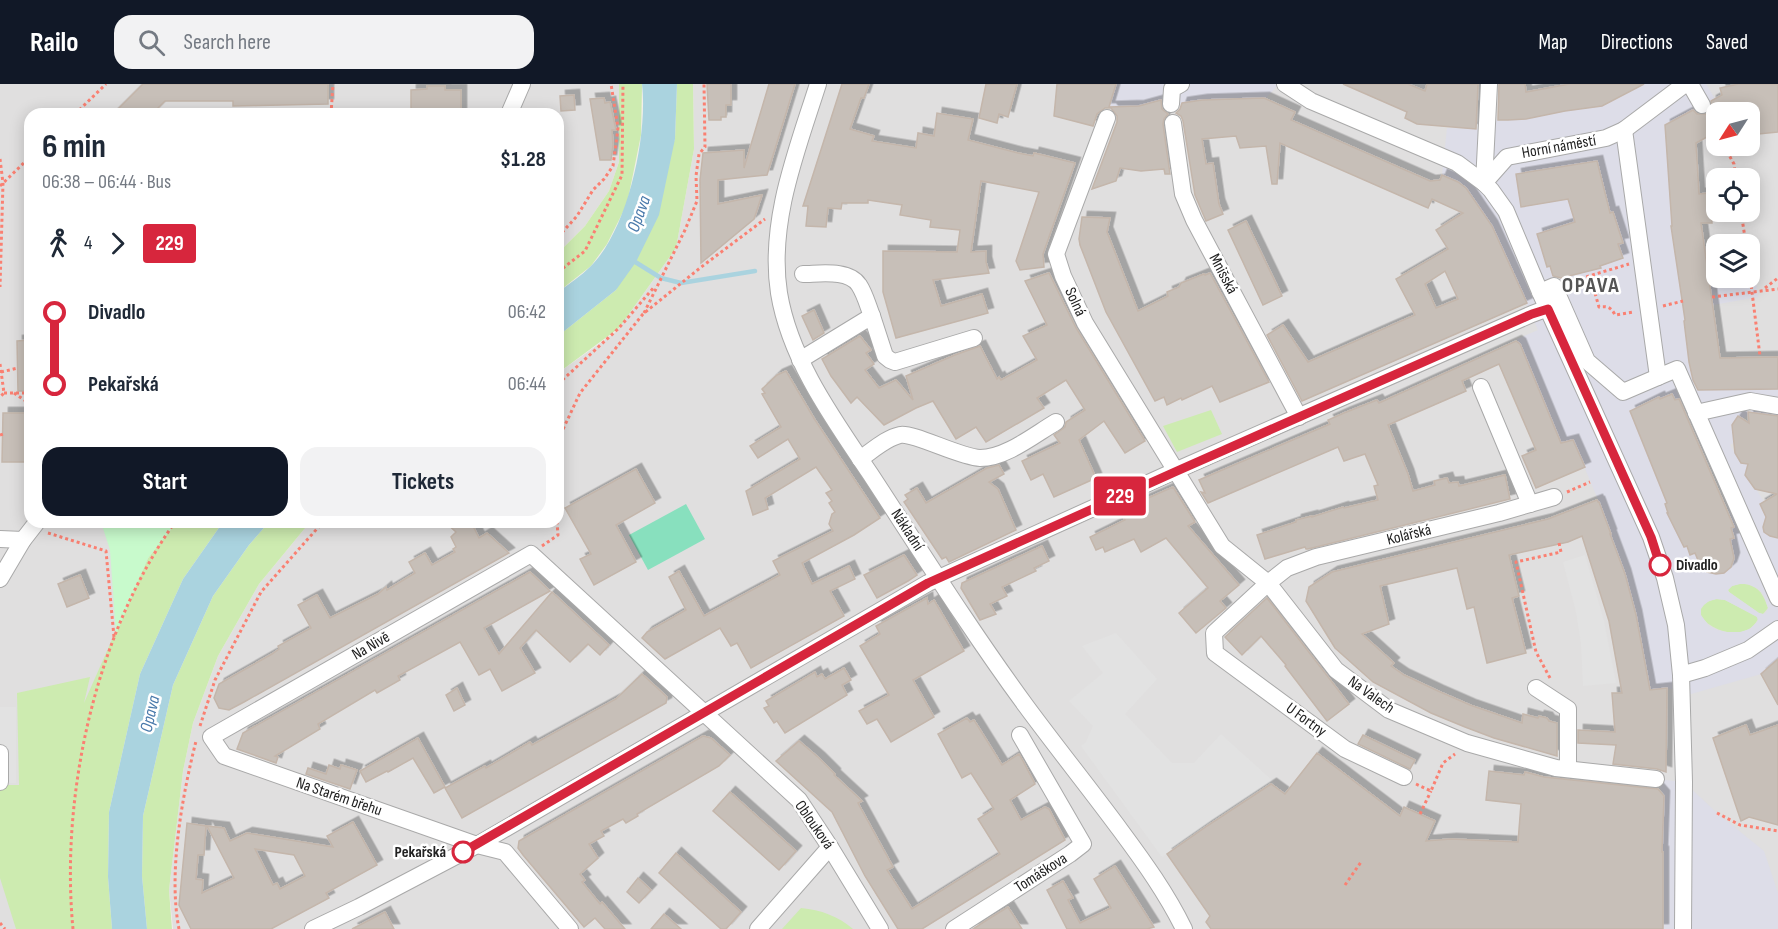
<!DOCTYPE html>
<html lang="en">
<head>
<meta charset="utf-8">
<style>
  body { margin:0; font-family:"Sofia Sans Condensed",sans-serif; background:#f2f2f3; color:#1f2937; height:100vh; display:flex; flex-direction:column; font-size:22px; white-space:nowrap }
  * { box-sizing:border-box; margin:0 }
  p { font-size:20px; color:#747a83 }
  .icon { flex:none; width:33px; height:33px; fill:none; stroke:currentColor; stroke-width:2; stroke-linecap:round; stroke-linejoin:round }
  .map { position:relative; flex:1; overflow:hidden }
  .panel { position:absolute; left:24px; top:24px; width:540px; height:420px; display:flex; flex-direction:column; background:#fff; border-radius:18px; box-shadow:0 3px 15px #0003 }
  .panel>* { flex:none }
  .badge { padding:0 12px; border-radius:4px; font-size:21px; line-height:39px }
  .needle { width:39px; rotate:234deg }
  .tools { position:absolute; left:1706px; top:18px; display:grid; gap:12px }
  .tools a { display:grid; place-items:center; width:54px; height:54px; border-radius:12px; background:#fff; box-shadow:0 3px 15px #0003; font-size:30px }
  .map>.badge { position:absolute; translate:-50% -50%; box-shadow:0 0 0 3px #fff }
  .legs { display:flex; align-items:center; gap:9px; height:66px; padding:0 18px; font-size:20px }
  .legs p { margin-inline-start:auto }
  .overview { display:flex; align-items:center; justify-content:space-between; height:102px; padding:0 18px }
  h1 { font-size:33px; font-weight:700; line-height:45px }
  .cta { display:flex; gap:12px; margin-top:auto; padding:12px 18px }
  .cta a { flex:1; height:69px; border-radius:18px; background:#111827; color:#fff; font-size:24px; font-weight:700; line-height:69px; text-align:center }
  .cta a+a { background:#f2f2f3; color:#1f2937 }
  ul { padding:0 18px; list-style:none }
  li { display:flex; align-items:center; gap:21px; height:72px; font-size:22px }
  li i { display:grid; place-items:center; width:9px; height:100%; margin:0 8px; background:currentColor }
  li i::after { content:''; width:15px; height:15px; margin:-8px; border:4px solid; border-radius:50%; background:#fff }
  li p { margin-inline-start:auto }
  li:first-child i { background:linear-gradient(#0000 50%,currentColor 0) }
  li:last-child i { background:linear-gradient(currentColor 50%,#0000 0) }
  header { display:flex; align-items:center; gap:36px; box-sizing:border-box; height:84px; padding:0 30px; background:#111827; color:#fff }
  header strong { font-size:28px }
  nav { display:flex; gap:33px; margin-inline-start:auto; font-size:21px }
  .search { width:420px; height:54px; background:#f2f2f3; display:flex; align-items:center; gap:15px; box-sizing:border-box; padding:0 21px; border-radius:18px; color:#747a83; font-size:22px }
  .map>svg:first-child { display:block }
  .residential { fill:#e0dfdf; fill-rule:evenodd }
  .grass { fill:#cdebb0 }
  .park { fill:#c8facc }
  .pitch { fill:#88e0be }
  .parking { fill:#e2e2e2 }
  .plaza { fill:#dddde8; fill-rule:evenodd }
  .water { fill:#aad3df }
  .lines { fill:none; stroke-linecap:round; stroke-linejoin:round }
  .stream { stroke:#aad3df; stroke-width:4.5 }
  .building { fill:#c7bfb8; stroke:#c4b6ab; stroke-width:1.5; fill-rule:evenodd; filter:url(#shadow) }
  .minor-casing { stroke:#a9a9a9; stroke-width:18 }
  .path { stroke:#fa8072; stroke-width:3; stroke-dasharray:3 3; stroke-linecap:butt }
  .minor { stroke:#fff; stroke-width:16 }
  .line-1-casing { stroke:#fff; stroke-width:14 }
  .line-1 { stroke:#d7263d; stroke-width:9 }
  .stop-1-dot { fill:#fff; stroke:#d7263d; stroke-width:3 }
  .labels { text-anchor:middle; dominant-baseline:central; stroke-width:5; stroke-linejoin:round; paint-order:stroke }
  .street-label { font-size:16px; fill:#222; stroke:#fff }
  .stop-label { font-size:16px; font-weight:bold; fill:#222; stroke:#fff; text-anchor:start }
  .water-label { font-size:18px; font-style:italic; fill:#4a7aab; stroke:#fff }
  .district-label { font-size:22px; font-weight:bold; letter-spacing:1.5px; fill:#555; stroke:#fff }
</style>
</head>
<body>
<header>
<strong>Railo</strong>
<div class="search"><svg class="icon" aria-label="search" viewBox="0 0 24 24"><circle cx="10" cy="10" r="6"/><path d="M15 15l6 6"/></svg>Search here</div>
<nav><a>Map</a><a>Directions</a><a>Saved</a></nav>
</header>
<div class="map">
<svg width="1778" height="845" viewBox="0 0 1778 845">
  <defs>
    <filter id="shadow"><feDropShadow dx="5.5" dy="-5.5" stdDeviation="0" flood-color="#0004"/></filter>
  </defs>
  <rect width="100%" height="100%" fill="#f2efe9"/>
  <g class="residential">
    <polygon points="0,0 619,0 620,6 619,78 609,107 585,142 558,169 558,30 30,30 30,438 177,438 148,474 70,845 0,845"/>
    <path d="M693 0H1778V845H173L169 806 183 687 193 639 218 572 259 500 310 438H558V289L617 247 676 164 694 65ZM1716 28H1749V62H1716ZM1716 94H1749V128H1716ZM1716 160H1749V194H1716Z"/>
  </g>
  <g class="grass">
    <polygon points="619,0 642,0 642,3 641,51 627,120 607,160 591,182 558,208 558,169 585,142 609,107 619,78"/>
    <polygon points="677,0 693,0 694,65 676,164 619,244 558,289 558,252 616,206 675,55"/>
    <polygon points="1211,326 1222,350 1177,368 1163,342"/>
    <polygon points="177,438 223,438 183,495 140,590 109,728 108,793 112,845 16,845 0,794 0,701 19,701 17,609 90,593 84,619 148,474"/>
    <polygon points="269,438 310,438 259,500 218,572 193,639 183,687 169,806 172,845 147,845 142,792 143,732 173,601 213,512 249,461"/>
    <path d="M1739 500C1757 499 1763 509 1768 524L1763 530 1759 529 1729 508 1728 506 1732 502Z"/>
    <path d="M1716 515 1725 516 1756 532 1758 535C1740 571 1669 526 1716 515Z"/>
    <path d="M801 824C821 826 838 832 853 845H782Z"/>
  </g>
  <polygon class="park" points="101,438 177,438 148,474 116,551 110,466"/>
  <polygon class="pitch" points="686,420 705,455 648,486 629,451"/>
  <g class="parking">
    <polygon points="1585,471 1604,537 1616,599 1583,602 1581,560 1576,528 1563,478"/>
    <polygon points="1116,549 1157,595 1125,630 1172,679 1194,679 1221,650 1275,699 1207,742 1162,773 1081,662 1086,658 1093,642 1069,617 1103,589 1082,562"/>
    <rect x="0" y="623" width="16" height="76"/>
  </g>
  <g class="plaza">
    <polygon points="1116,0 1279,0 1266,14 1202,16 1161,22 1160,17 1139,22 1110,22"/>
    <path d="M1645 0H1706L1715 15 1665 41 1684 224 1695 306 1778 304 1777 334 1770 338 1762 329 1759 332 1751 330V326H1748V331L1742 335 1738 333 1736 335 1742 355 1730 361 1740 378 1752 371 1750 397 1755 402H1752V404L1756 405 1764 418 1760 420 1761 422 1765 420 1767 435 1763 443 1768 451 1774 453 1778 451V575L1761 590 1691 610 1667 604 1651 606 1636 531 1625 490 1599 418 1573 356 1561 358 1517 255 1538 246 1492 142 1466 104 1458 98 1442 91 1447 44 1479 45 1487 36 1526 35 1561 28 1603 22ZM1597 77 1610 129H1613L1623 159 1618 160 1623 174 1600 182V184L1597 185 1555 196 1550 182 1547 183 1537 150 1566 141 1572 163 1576 141 1568 115 1521 123 1516 90ZM1659 313 1660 315 1675 316 1683 313 1723 408 1734 442 1731 444 1734 454 1723 458 1684 463 1667 429 1665 420 1667 419 1662 404 1630 328 1642 322V320ZM1740 500H1748L1760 506 1764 512 1768 524 1766 529 1763 530 1759 529 1729 508 1728 506 1732 502ZM1717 515 1725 516 1757 533 1758 537 1750 545 1740 548H1726L1717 546 1709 542 1701 531V525L1704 521 1709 517Z"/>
    <polygon points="1749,181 1754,181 1758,213 1713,221 1708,187 1716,186 1716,194 1749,194"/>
    <polygon points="1656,695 1684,698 1717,729 1764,767 1778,809 1778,845 1663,845 1663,769 1662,768 1664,712"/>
  </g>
  <g class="water">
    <path d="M642 0H677L675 55 659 131 636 178 616 206 558 252V208C569 200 581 192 591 182 628 145 648 51 642 0Z"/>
    <polygon points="223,438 269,438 249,461 213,512 173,601 143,732 142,792 147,845 112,845 108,793 109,728 140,590 183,495"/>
  </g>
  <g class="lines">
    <polyline class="stream" points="632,176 661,194 681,199 755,187"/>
  </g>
  <g class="building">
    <polygon points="143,0 328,0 328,20 233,22 233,17 165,17 152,30 113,30"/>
    <polygon points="707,0 731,0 731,21 726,21 726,33 721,33 721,36 709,36"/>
    <polygon points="769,0 795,0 767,91 718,96 718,120 762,111 754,135 701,179 700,96 703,69 744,66 744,84"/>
    <polygon points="842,0 869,0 864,14 861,14 850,45 874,52 872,57 916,64 918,49 934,52 937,29 973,35 968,56 1018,69 1033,72 1034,69 1075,79 1043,170 1044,183 1020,186 1016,177 1039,108 981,97 971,168 986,167 986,178 989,189 933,196 941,222 982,210 988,229 896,254 883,208 883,167 957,168 960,146 930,143 931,136 900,131 902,121 868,116 868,119 842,119 841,125 828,124 826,143 806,142 808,122 803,122"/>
    <polygon points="986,0 1017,0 1008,33 999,30 997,39 979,34"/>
    <polygon points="1057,0 1116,0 1109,23 1139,22 1161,16 1162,25 1168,30 1164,35 1163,40 1170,90 1165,90 1164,85 1141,87 1120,84 1116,97 1092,105 1117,38 1117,32 1111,24 1105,24 1097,30 1093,42 1054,32"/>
    <polygon points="1343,0 1408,0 1425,7 1427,0 1478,0 1476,45 1417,40 1405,34 1407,28"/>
    <polygon points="1499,0 1525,0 1526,8 1569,0 1644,0 1602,22 1565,27 1526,35 1508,36 1498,36"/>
    <polygon points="1738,0 1778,0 1778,48 1749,51 1749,28 1716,28 1716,48 1696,59 1699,110 1710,109 1712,139 1701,139 1720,274 1778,273 1778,305 1698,306 1693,296 1689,278 1684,237 1685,236 1671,142 1672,142 1665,41 1693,26 1697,30 1707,30 1711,26 1711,17 1722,11 1720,4"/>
    <polygon points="427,2 445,2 445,6 461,6 461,30 411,30 411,6 427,5"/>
    <polygon points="574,11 575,26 561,27 560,12"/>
    <polygon points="604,14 605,19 610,18 616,46 612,46 613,61 611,76 600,76 590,15"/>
    <path d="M1264 14 1295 28 1291 36 1430 97 1440 96 1442 91 1458 98 1466 104 1492 142 1527 219 1302 317 1267 251 1283 241 1308 278 1415 231 1396 195 1448 165 1436 146 1463 129 1432 115 1428 124 1280 59 1277 100H1272L1266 62 1240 64 1236 52 1202 55 1206 80 1213 79 1219 120 1223 130 1206 137 1195 111 1183 37 1181 32 1176 29 1180 25 1182 19 1202 16ZM1445 187 1458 215 1436 224 1425 200Z"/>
    <polygon points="1597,77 1610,129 1613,128 1623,159 1618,160 1623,174 1600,182 1601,184 1561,194 1553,192 1550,182 1547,183 1537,150 1575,138 1568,115 1521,123 1516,90"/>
    <polygon points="1082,133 1110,134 1107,148 1138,227 1168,212 1167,208 1179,203 1181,199 1204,190 1205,191 1210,189 1269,298 1220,318 1212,302 1182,316 1181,314 1167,321 1164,313 1155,317 1106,228 1080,161 1079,155"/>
    <polygon points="1246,137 1282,212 1263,221 1228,146"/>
    <polygon points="1049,189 1076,244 1145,357 1125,369 1104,337 1079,356 1096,394 1054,413 1043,390 1031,396 1022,377 1060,359 1054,351 1065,343 1066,338 1085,326 1066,296 1037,314 1044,324 986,358 976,343 956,355 933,317 916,324 884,341 857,313 851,319 831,292 822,275 860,252 871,266 866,269 874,280 865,286 879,304 896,296 913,316 906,292 955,271 980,262 997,295 999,293 1001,296 1037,276 1023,252 1047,241 1025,197"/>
    <polygon points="814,226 824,249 813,256 802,232"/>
    <polygon points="30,256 30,307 18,307 17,257"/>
    <polygon points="1516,257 1520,260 1561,359 1573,356 1585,383 1536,404 1522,372 1536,366 1499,280 1462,297 1466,307 1388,341 1408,390 1413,407 1435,401 1434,397 1447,394 1449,399 1458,398 1459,402 1505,391 1510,415 1308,465 1306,465 1305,463 1265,475 1257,451 1296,438 1296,436 1312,432 1312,433 1343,423 1344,424 1378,416 1374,402 1378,401 1365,370 1344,377 1338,363 1208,419 1201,408 1205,409 1199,396 1330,340 1328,336 1344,329 1377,316 1379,319"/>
    <polygon points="786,287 815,336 880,434 854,451 802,479 812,500 849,482 855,495 830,507 844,532 751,584 737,559 731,562 720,544 665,575 642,554 647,548 686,526 669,493 679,487 704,532 780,491 773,477 833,447 829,440 832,430 835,428 829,419 832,417 826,409 832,406 816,383 765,414 768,425 753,431 746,407 800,375 788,355 758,374 750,362 781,343 762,310 765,309 762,305 777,291"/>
    <polygon points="1672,310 1675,316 1679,315 1734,443 1731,444 1734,454 1730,455 1734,474 1731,483 1724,489 1716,490 1707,488 1700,481 1695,469 1690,471 1687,462 1684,463 1667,429 1668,429 1665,420 1667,419 1630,327 1659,313 1660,315"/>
    <polygon points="1748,328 1778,332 1778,454 1770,452 1764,448 1763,443 1766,433 1760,420 1777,410 1755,405 1745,391 1748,380 1741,379 1735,369 1732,341 1738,332 1749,339"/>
    <polygon points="3,329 28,329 28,378 2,378"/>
    <polygon points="999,381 1004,390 989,398 998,405 1016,446 949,478 946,473 942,475 904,418 908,415 905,411 917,404 926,419 987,384"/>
    <polygon points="636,385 655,419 616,441 636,478 594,501 580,475 591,470 565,424"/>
    <polygon points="1173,403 1195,438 1188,442 1239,501 1220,517 1226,524 1196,549 1179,529 1208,504 1166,454 1141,468 1134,455 1105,468 1103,463 1096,466 1090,453 1125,436 1121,426"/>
    <polygon points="1597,416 1598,418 1599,418 1611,450 1610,450 1625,490 1636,531 1650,606 1667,604 1666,688 1657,685 1613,680 1616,661 1578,659 1578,646 1615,648 1612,609 1622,609 1609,537 1582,452 1568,458 1509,471 1519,512 1512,514 1526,569 1487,579 1474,523 1467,525 1457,484 1380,502 1389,540 1362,550 1394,579 1391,582 1404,591 1438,607 1470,621 1522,639 1523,630 1538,634 1539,632 1547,634 1549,637 1557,639 1557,672 1494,654 1465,643 1431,629 1373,598 1335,564 1306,517 1309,503 1332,488 1548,435"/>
    <polygon points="445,438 471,438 479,454 487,449 509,469 244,618 229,626 219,624 214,614 219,600 272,570 279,565 278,562 311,544 298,521 317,511 330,534 378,510 386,503 387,506 415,489 409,478 425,469 432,481 455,468 453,465 456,463 451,453 456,448"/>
    <polygon points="1042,462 1049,477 1034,484 1036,487 1002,503 1007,512 990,520 996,530 980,536 961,504 962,499"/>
    <polygon points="904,471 917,491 908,497 877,514 864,491"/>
    <polygon points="530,488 550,507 484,544 499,570 552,508 609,561 600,571 588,560 570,578 536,546 520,564 535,589 502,607 490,585 479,591 460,558 398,592 400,596 377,609 375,606 318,640 320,645 275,672 278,673 276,679 237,665 243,649"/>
    <polygon points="80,491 89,514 67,523 58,500"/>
    <polygon points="927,514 928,520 934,516 964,567 913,596 934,633 891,658 877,635 867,640 859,627 889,611 860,562 880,550 876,542"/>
    <polygon points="1267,514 1349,620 1327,637 1285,582 1286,581 1261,552 1242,571 1225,553"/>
    <polygon points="1778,575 1778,621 1761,590"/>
    <polygon points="844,584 851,596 842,601 847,611 785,649 777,637 774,639 764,624 769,622 766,617 815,588 817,593 822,590 825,595"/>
    <polygon points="642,590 667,613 666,619 462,734 445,704 485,682 486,684 530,658 532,661 616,615"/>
    <polygon points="457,604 465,621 454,627 446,611"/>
    <polygon points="967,634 970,638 974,636 1002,681 1019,670 1023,677 1035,700 1010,716 1021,736 1045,723 1049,725 1065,756 922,845 898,845 865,792 832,728 776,677 799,657 819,674 835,690 834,691 862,717 858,719 893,783 887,786 912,825 1000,770 978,735 994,725 971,689 962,694 938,650"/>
    <polygon points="1746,641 1750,651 1778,641 1778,741 1749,733 1741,737 1713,654"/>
    <polygon points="1363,651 1415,676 1410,685 1358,660"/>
    <polygon points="703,652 711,654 730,671 719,682 637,730 638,732 626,739 623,735 601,747 604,752 589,760 598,774 580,790 585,796 582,798 600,820 602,818 625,845 605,845 595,834 584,843 523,771 518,764 519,757"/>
    <polygon points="418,654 445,703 434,709 413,674 388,688 387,687 366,698 360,687"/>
    <polygon points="1317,669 1400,732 1404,723 1435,737 1426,757 1451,755 1518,758 1521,720 1486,716 1489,687 1524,691 1525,688 1544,693 1658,705 1664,712 1662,768 1663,768 1663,845 1211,845 1206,838 1210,832 1167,770 1207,742 1271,700 1285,710"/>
    <polygon points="329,681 340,685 341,681 357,686 350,705 306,690 308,684 326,690"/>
    <polygon points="730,708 796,767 779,786 713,727"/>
    <path d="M353 738 377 781 326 809 329 814 271 845H191L179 821 187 739 206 742 204 771H198L196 795 203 796 202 809 234 794 207 742 224 744 230 757 247 749 333 763 327 752ZM255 765 294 771 305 792 280 805 277 799 273 801Z"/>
    <polygon points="676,769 741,828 726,845 721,845 659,789"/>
    <polygon points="1115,782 1154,843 1147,845 1067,845 1047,806 1063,797 1073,814 1068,816 1080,839 1111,824 1094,795"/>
    <polygon points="638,794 651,806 639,819 627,808"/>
    <polygon points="1008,823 1022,845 973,845 990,834"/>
    <polygon points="385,828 394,845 352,845"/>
    <polygon points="664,830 681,845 651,845"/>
  </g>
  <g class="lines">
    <g class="minor-casing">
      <g id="minor">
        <path d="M818 0C797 66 768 138 779 209 790 276 834 336 871 391 922 469 971 547 1026 622 1057 664 1090 705 1121 747 1144 778 1167 810 1184 845"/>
        <polyline points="1285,0 1311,17 1457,79 1484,99 1491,106 1506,127 1540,208 1651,453 1665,494 1676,541 1681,591 1684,698 1683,845"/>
        <polyline points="1690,0 1702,21"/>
        <polyline points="1171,20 1172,5 1181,0"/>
        <polyline points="509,30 522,0"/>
        <polyline points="1107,34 1056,170 1063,192 1085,239 1222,462 1268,499 1336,586 1389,626 1467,659 1556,684 1656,695"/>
        <polyline points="1173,39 1183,110 1194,136 1299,333"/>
        <polyline points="1624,46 1658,293 1677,285 1778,514"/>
        <polyline points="1484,99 1507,73 1606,54 1624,46 1685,0"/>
        <polyline points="1484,99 1489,0"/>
        <path d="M803 190C819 190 849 185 859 201 865 210 868 222 872 232"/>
        <polyline points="1540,208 1554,202 1587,277 1623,308 1658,293"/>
        <polyline points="800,276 872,232 885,272 890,276 895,278 974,254"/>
        <polyline points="1481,303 1530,420"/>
        <polyline points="1696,329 1750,317 1778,322"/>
        <path d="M860 375C872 367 886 354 900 351 913 348 959 373 980 374 1006 374 1034 351 1056 338"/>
        <polyline points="0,455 23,456"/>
        <polyline points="0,495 23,456 37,438"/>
        <polyline points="1681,591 1705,584 1748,566 1778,545"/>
        <polyline points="1536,604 1568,625 1568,685"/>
        <polyline points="0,669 0,698"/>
        <polyline points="1404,693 1345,665 1215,569 1214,549 1268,499 1287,484 1316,473 1499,429 1554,413"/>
        <polyline points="313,845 359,823 477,761 928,499 1177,386 1532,230 1548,224"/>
        <polyline points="570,845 505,768 477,761 224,672 211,653 531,470 799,716 830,763 880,845"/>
        <polyline points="758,845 830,763"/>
        <polyline points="954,845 1070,770 1083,760 1020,651"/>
      </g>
    </g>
    <g class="path">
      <polyline points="75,30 106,0"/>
      <polyline points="331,30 333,0"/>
      <polyline points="1724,62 1734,80 1736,94"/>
      <polyline points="0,75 3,99 0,203"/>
      <polyline points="0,102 30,73"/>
      <polyline points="1741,128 1746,160"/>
      <polyline points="558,153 577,132 593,106 604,95 613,82 618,44 611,0"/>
      <polyline points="1749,184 1760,272"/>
      <polyline points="558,188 585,167 622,91 623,0"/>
      <path d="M1590 192 1599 223C1607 222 1611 223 1615 231L1633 228"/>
      <polyline points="1569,198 1629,180"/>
      <polyline points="1765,204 1778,194"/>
      <polyline points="1712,213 1778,205"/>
      <polyline points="1663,222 1683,217"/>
      <polyline points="644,229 685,146 697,117 696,92 699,70 705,63 704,0"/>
      <polyline points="0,280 4,309 0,313"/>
      <polyline points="1,288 18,284"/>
      <polyline points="558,300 619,244 655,202"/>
      <polyline points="4,309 30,309"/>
      <polyline points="14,309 30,320"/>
      <polyline points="0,351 3,350"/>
      <polyline points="558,356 580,309 643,230 700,184 765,135"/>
      <polyline points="1567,408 1590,398"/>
      <polyline points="48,449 106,467 114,553"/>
      <polyline points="542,462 558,451 557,438"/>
      <polyline points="1550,594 1536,568 1516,478 1561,468 1559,459"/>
      <polyline points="200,642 215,596 261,508 323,438"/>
      <polyline points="1416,700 1431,707 1443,679 1455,670"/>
      <polyline points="1717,729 1740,741 1778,747"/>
      <polyline points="1420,730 1431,707"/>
      <polyline points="1345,801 1361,778"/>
      <polyline points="0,839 5,845"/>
      <path d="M73 845C60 710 96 549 175 438"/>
      <path d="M179 845C168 789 182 713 196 657"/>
    </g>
    <use href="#minor" class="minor"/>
  </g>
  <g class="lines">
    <g class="line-1-casing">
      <polyline id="line-1" points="463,768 928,499 1177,387 1532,230 1548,225 1651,453 1660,481"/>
    </g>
    <use href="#line-1" class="line-1"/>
  </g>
  <g class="stop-1-dot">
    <circle cx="1660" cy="481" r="10"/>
    <circle cx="463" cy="768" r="10"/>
  </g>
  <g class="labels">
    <g class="street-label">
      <text transform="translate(1559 63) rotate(-10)">Horní náměstí</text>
      <text transform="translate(1223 190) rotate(62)">Mnišská</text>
      <text transform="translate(1075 218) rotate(65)">Solná</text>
      <text transform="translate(907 446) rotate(57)">Nákladní</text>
      <text transform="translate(1409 451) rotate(-14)">Kolářská</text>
      <text transform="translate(371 562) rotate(-30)">Na Nivě</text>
      <text transform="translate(1371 611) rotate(35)">Na Valech</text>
      <text transform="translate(1306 636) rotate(36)">U Fortny</text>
      <text transform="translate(339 713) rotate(19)">Na Starém břehu</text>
      <text transform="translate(814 741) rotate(55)">Oblouková</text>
      <text transform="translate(1041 789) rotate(-33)">Tomáškova</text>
    </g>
    <g class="stop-label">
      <text x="1676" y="481">Divadlo</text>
      <text x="446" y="768" text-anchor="end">Pekařská</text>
    </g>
    <g class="water-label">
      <text transform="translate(639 130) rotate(-70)">Opava</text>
      <text transform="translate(150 630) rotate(-77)">Opava</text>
    </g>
    <g class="district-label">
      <text x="1591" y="201">OPAVA</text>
    </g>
  </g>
</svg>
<div class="tools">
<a><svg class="needle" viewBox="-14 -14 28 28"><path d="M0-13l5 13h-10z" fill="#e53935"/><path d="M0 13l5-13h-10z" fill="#747a83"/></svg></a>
<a><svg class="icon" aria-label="locate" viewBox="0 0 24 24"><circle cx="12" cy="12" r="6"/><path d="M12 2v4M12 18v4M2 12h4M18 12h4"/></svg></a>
<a><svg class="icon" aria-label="layers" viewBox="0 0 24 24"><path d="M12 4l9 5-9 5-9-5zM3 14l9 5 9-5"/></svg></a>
</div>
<b class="badge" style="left:1120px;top:412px;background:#d7263d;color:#fff">229</b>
<section class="panel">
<div class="overview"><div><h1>6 min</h1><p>06:38 – 06:44 · Bus</p></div><b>$1.28</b></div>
<div class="legs"><svg class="icon" aria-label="walk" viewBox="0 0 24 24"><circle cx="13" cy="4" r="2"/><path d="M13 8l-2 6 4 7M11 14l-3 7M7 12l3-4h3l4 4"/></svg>4<svg class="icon" aria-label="forward" viewBox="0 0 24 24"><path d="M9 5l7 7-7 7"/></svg><b class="badge" style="background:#d7263d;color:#fff">229</b></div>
<ul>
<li><i style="color:#d7263d"></i><b>Divadlo</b><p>06:42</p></li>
<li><i style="color:#d7263d"></i><b>Pekařská</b><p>06:44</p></li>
</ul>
<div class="cta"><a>Start</a><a>Tickets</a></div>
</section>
</div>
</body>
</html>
